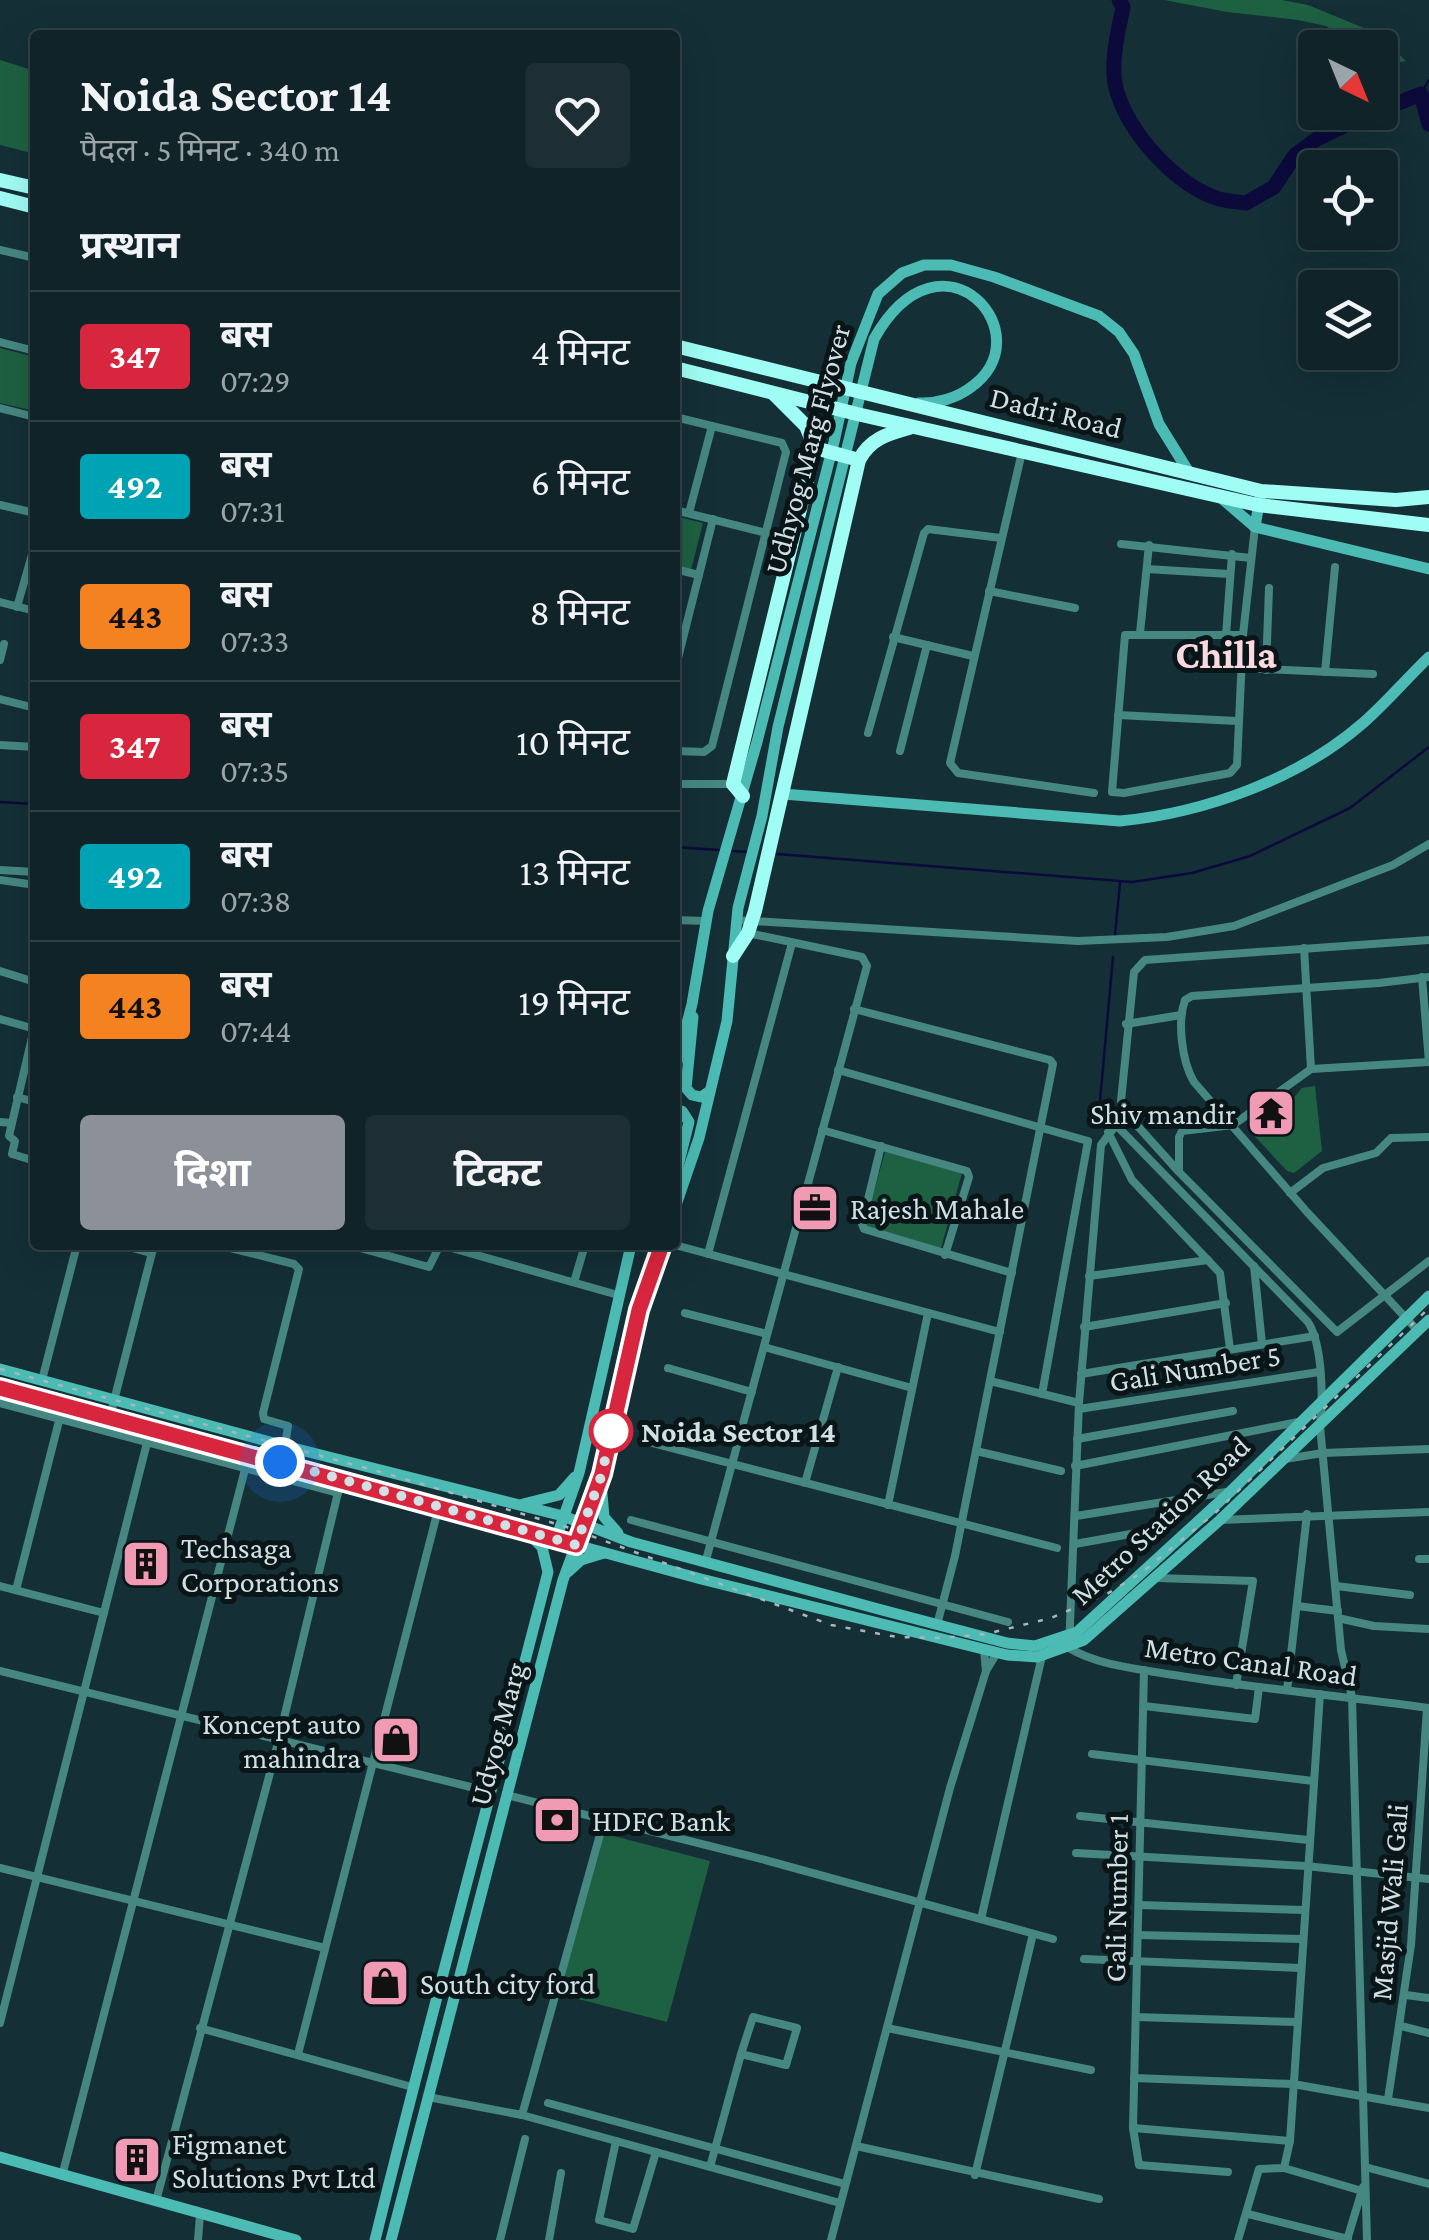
<!DOCTYPE html>
<html lang="hi">
<head>
<meta charset="utf-8">
<style>
  body { margin:0; font-family:"Crimson Pro","Noto Sans Devanagari",serif; background:#1d2f34; color:#f1f3f6; height:100vh; display:flex; flex-direction:column; font-size:38px; white-space:nowrap }
  * { box-sizing:border-box; margin:0 }
  p { font-size:32px; color:#9ba4a8 }
  .icon { flex:none; width:55px; height:55px; fill:none; stroke:currentColor; stroke-width:2; stroke-linecap:round; stroke-linejoin:round }
  .map { position:relative; flex:1; overflow:hidden }
  .sheet { position:absolute; left:30px; top:30px; width:650px; height:1220px; display:flex; flex-direction:column; background:#0f2328; border-radius:10px; box-shadow:0 10px 40px #0002,0 0 0 2px #2f4045 }
  .sheet>* { flex:none }
  .badge { padding:0 20px; border-radius:8px; font-size:35px; line-height:65px }
  .needle { width:65px; rotate:137deg }
  .fabs { position:absolute; left:1298px; top:30px; display:grid; gap:20px }
  .fabs a { display:grid; place-items:center; width:100px; height:100px; border-radius:10px; background:#0f2328; box-shadow:0 10px 40px #0002,0 0 0 2px #2f4045; font-size:50px }
  .you { position:absolute; width:50px; height:50px; margin:-25px; border:8px solid #fff; border-radius:50%; background:#1a73e8; box-shadow:0 0 0 15px #1a73e833 }
  .map>.badge { position:absolute; translate:-50% -50%; box-shadow:0 0 0 5px #fff }
  h2 { padding:0 50px; font-size:38px; line-height:90px }
  .round { display:grid; place-items:center; flex:none; width:105px; height:105px; border-radius:10px; background:#1d2f34 }
  .headline { display:flex; align-items:center; justify-content:space-between; height:170px; padding:0 50px }
  h1 { font-size:48px; font-weight:700; line-height:75px }
  .primary-button { display:flex; gap:20px; margin-top:auto; padding:20px 50px }
  .primary-button a { flex:1; height:115px; border-radius:10px; background:#8c9099; color:#fff; font-size:40px; font-weight:700; line-height:115px; text-align:center }
  .primary-button a+a { background:#1d2f34; color:#f1f3f6 }
  ul { padding:0; list-style:none }
  li { display:flex; align-items:center; gap:30px; height:130px; padding:0 50px; border-top:2px solid #2f4045 }
  li div { flex:1 }
  li b { display:block; font-size:38px }
  li em { font-style:normal }
  li .badge { min-width:110px; font-weight:700; text-align:center }
  .map>svg:first-child { display:block }
  .green { fill:#1e6042 }
  .lines { fill:none; stroke-linecap:round; stroke-linejoin:round }
  .stream { stroke:#0c0a3b; stroke-width:2.5 }
  .river { stroke:#0c0a3b; stroke-width:15 }
  .street { stroke:#468782; stroke-width:8 }
  .secondary { stroke:#4bbbb3; stroke-width:11 }
  .highway { stroke:#a0fdf5; stroke-width:14 }
  .rail { stroke:#a6b8bd; stroke-width:2.5; stroke-dasharray:5 10; stroke-linecap:butt }
  .line-casing { stroke:#fff; stroke-width:22 }
  .line { stroke:#d7263d; stroke-width:15 }
  .walk { stroke:#d1e0e5; stroke-width:10; stroke-dasharray:0 18 }
  .stop-dot { fill:#fff; stroke:#d7263d; stroke-width:5 }
  .labels { text-anchor:middle; dominant-baseline:central; stroke-width:10; stroke-linejoin:round; paint-order:stroke }
  .street-label { font-size:30px; fill:#d1e0e5; stroke:#0a1518 }
  .poi-label { font-size:30px; fill:#d1e0e5; stroke:#0a1518; text-anchor:start }
  .stop-label { font-size:30px; font-weight:bold; fill:#d1e0e5; stroke:#0a1518; text-anchor:start }
  .district-label { font-size:40px; font-weight:bold; fill:#fbd9e1; stroke:#0a1518 }
</style>
</head>
<body>
<div class="map">
<svg width="1429" height="2240" viewBox="0 0 1429 2240">
  <rect width="100%" height="100%" fill="#142f36"/>
  <g class="green">
    <polygon points="1164,0 1282,0 1308,5 1376,33 1406,61 1389,64 1380,59 1380,48 1361,47 1326,26 1298,20 1227,12"/>
    <polygon points="0,60 35,71 35,154 0,145"/>
    <polygon points="0,348 35,357 35,411 0,403"/>
    <polygon points="675,516 703,523 691,570 675,565"/>
    <polygon points="1315,1086 1322,1151 1294,1173 1287,1171 1249,1130 1260,1118 1269,1127 1302,1088"/>
    <polygon points="885,1152 962,1173 941,1248 864,1227"/>
    <polygon points="602,1833 710,1861 667,2022 559,1994"/>
  </g>
  <g class="lines">
    <g class="stream">
      <polyline points="1421,94 1429,80"/>
      <polyline points="0,802 35,804"/>
      <polyline points="675,847 719,850"/>
      <polyline points="732,851 749,852"/>
      <polyline points="777,854 1132,882 1192,873 1250,856 1350,808 1429,747"/>
      <polyline points="1115,935 1120,883"/>
      <polyline points="1099,1112 1113,957"/>
    </g>
    <g class="river">
      <path d="M1119 0 1123 7C1118 32 1109 66 1117 92 1130 134 1174 183 1216 198 1225 201 1237 202 1246 203L1274 187 1295 155 1317 139 1372 112"/>
      <polyline points="1380,110 1421,94 1429,124"/>
    </g>
    <g class="street">
      <polyline points="0,250 35,258"/>
      <polyline points="0,342 35,351"/>
      <polyline points="0,408 35,417"/>
      <polyline points="675,417 782,443 786,452 712,746 704,752 675,751"/>
      <polyline points="1022,452 950,763 958,773 1094,793"/>
      <polyline points="0,505 35,513"/>
      <polyline points="675,510 766,533"/>
      <polyline points="689,513 712,426"/>
      <polyline points="1121,544 1251,558"/>
      <polyline points="675,569 699,575"/>
      <polyline points="1147,569 1229,574"/>
      <polyline points="989,591 1075,608"/>
      <polyline points="0,602 35,611"/>
      <polyline points="17,607 35,544"/>
      <polyline points="1140,633 1149,545"/>
      <polyline points="1226,635 1232,554"/>
      <polyline points="1243,635 1125,635 1112,792 1124,793 1230,773 1237,765 1243,635 1255,527"/>
      <polyline points="893,637 973,656"/>
      <polyline points="0,660 4,644"/>
      <polyline points="1241,668 1373,674"/>
      <polyline points="675,670 713,519"/>
      <polyline points="1266,670 1269,588"/>
      <polyline points="1325,672 1335,567"/>
      <polyline points="0,699 35,708"/>
      <polyline points="1118,715 1237,721"/>
      <polyline points="868,733 924,533 928,529 1001,538"/>
      <polyline points="0,745 35,747"/>
      <polyline points="900,751 927,645"/>
      <polyline points="675,784 733,784"/>
      <polyline points="0,870 35,872"/>
      <polyline points="0,880 35,885"/>
      <polyline points="675,920 706,921"/>
      <polyline points="736,920 1078,941 1167,937 1234,926 1393,865 1429,844"/>
      <polyline points="1429,940 1145,960 1134,972 1121,1101 1125,1112 1179,1172 1337,1332 1429,1261"/>
      <polyline points="1304,948 1311,1069"/>
      <polyline points="0,971 35,982"/>
      <polyline points="1422,977 1429,1062"/>
      <polyline points="854,1009 1050,1060 1053,1064 955,1556 937,1625"/>
      <polyline points="0,1019 35,1029"/>
      <polyline points="1126,1024 1181,1015"/>
      <polyline points="838,1070 1088,1141 1042,1394"/>
      <polyline points="17,1097 35,1102"/>
      <polyline points="0,1122 12,1123 34,1029"/>
      <polyline points="12,1123 9,1136 15,1141 12,1154 35,1161"/>
      <polyline points="822,1130 967,1171 969,1177 945,1255"/>
      <polyline points="1108,1132 1132,1180 1220,1273 1230,1349"/>
      <polyline points="881,1146 862,1224 864,1229 1012,1273"/>
      <polyline points="1179,1170 1179,1137 1182,1131 1233,1125 1311,1069 1429,1062"/>
      <polyline points="1290,1193 1323,1168 1376,1153 1391,1138 1429,1137"/>
      <polyline points="121,1245 151,1253"/>
      <polyline points="218,1245 294,1264 299,1269 263,1413 264,1419 288,1426 285,1446"/>
      <polyline points="349,1245 429,1267 440,1245"/>
      <polyline points="441,1245 618,1295"/>
      <polyline points="675,1245 1000,1332"/>
      <polyline points="708,1254 792,943"/>
      <polyline points="1254,1266 1262,1344"/>
      <polyline points="1089,1276 1208,1260"/>
      <polyline points="574,1282 585,1245"/>
      <polyline points="685,1313 767,1334"/>
      <polyline points="1084,1327 1226,1303"/>
      <path d="M1418 1331 1307 1212 1194 1082C1182 1062 1177 1022 1185 1000L1192 996 1379 983 1429 977"/>
      <polyline points="764,1347 912,1388"/>
      <polyline points="668,1368 752,1392"/>
      <polyline points="1081,1374 1315,1336"/>
      <polyline points="42,1380 77,1245"/>
      <polyline points="990,1381 1079,1403"/>
      <polyline points="0,1403 338,1493"/>
      <polyline points="1079,1409 1319,1372"/>
      <polyline points="110,1416 154,1245"/>
      <polyline points="1077,1439 1233,1411"/>
      <polyline points="652,1443 1057,1548"/>
      <polyline points="976,1451 1061,1471"/>
      <polyline points="1285,1459 1323,1453 1429,1449"/>
      <polyline points="1075,1466 1298,1422"/>
      <polyline points="805,1483 838,1367"/>
      <polyline points="888,1505 928,1313"/>
      <polyline points="1076,1516 1226,1492"/>
      <polyline points="631,1520 1008,1622"/>
      <polyline points="1220,1520 1429,1512"/>
      <polyline points="1075,1544 1147,1531"/>
      <polyline points="1419,1559 1429,1559"/>
      <polyline points="706,1560 867,966 862,957 748,933"/>
      <polyline points="1157,1578 1253,1581 1236,1685"/>
      <polyline points="0,1586 104,1613"/>
      <polyline points="1336,1586 1410,1595"/>
      <polyline points="16,1590 60,1417"/>
      <polyline points="1297,1606 1338,1611"/>
      <polyline points="1338,1618 1374,1626 1429,1629"/>
      <polyline points="984,1650 986,1671 997,1653"/>
      <polyline points="1144,1670 1133,2128 1139,2165 1228,2172"/>
      <polyline points="0,1671 491,1792"/>
      <polyline points="1287,1690 1307,1514"/>
      <polyline points="1144,1706 1255,1719 1259,1687"/>
      <polyline points="1092,1754 1313,1781"/>
      <polyline points="507,1795 765,1860 1053,1939"/>
      <polyline points="1080,1816 1308,1840"/>
      <polyline points="1076,1853 1306,1866 1429,1879"/>
      <polyline points="0,1868 325,1948"/>
      <polyline points="1139,1905 1305,1910"/>
      <polyline points="981,1919 1042,1656"/>
      <polyline points="1138,1935 1303,1939"/>
      <polyline points="1084,1959 1301,1968"/>
      <polyline points="1406,1995 1429,1998"/>
      <polyline points="1136,2017 1297,2022"/>
      <polyline points="0,2023 151,1427"/>
      <polyline points="1401,2026 1429,2033"/>
      <polyline points="200,2028 412,2087"/>
      <polyline points="887,2028 1091,2070"/>
      <polyline points="298,2054 439,1506"/>
      <polyline points="1134,2078 1293,2084 1429,2108"/>
      <polyline points="428,2097 522,2115 840,2203"/>
      <polyline points="1388,2099 1411,1945 1427,1708"/>
      <polyline points="548,2103 845,2184"/>
      <polyline points="522,2115 604,1820"/>
      <polyline points="1133,2128 1290,2141"/>
      <polyline points="616,2141 599,2220 633,2229 656,2152"/>
      <polyline points="856,2146 1099,2199"/>
      <polyline points="710,2167 741,2054 786,2065 797,2028 753,2017 741,2054"/>
      <polyline points="1365,2167 1429,2184"/>
      <polyline points="1284,2168 1362,2191"/>
      <polyline points="975,2175 1033,1934"/>
      <polyline points="62,2176 249,1454"/>
      <polyline points="156,2201 279,1739 341,1480"/>
      <polyline points="1248,2214 1348,2239"/>
      <polyline points="198,2240 200,2215"/>
      <polyline points="500,2240 525,2139"/>
      <polyline points="549,2240 561,2173"/>
      <polyline points="831,2240 950,1788 986,1671"/>
      <polyline points="1238,2240 1259,2169 1284,2168 1290,2141 1320,1694"/>
      <polyline points="1347,2240 1363,2187"/>
      <path d="M1367 2240 1352 1697 1341 1650 1320 1426C1323 1398 1323 1346 1308 1322L1116 1125 1101 1145 1079 1403 1069 1648C1099 1666 1140 1669 1174 1675 1259 1689 1344 1696 1429 1708"/>
    </g>
    <g class="secondary">
      <polyline points="1220,497 1255,527 1429,569"/>
      <polyline points="1255,527 1261,491"/>
      <path d="M783 794 1120 821C1204 813 1299 779 1363 723 1386 703 1407 678 1429 657"/>
      <polyline points="693,1017 686,1088 692,1095 701,1097 710,1091"/>
      <polyline points="675,1070 692,1004 708,911 757,742 834,442 851,363 878,294 902,273 924,265 951,265 994,277 1099,316 1119,332 1134,354 1159,424 1190,474"/>
      <polyline points="675,1111 682,1111 689,1122 676,1174 679,1190"/>
      <path d="M675 1208 699 1138 727 1021 738 908 762 816 778 727 874 339C942 218 1046 336 970 388 956 398 937 404 919 403"/>
      <polyline points="0,1369 285,1446 563,1516 631,1542 882,1610 1007,1643 1035,1646 1077,1632 1230,1492 1429,1296"/>
      <polyline points="0,1388 701,1579 1007,1655 1037,1657 1084,1640 1220,1520 1429,1320"/>
      <polyline points="601,1483 604,1517 618,1533"/>
      <polyline points="523,1504 559,1495 575,1477"/>
      <polyline points="556,1539 579,1473 631,1245"/>
      <polyline points="568,1572 581,1560 604,1553"/>
      <polyline points="0,2157 296,2240"/>
      <path d="M375 2240C430 2017 491 1795 548 1572L542 1547 527 1532"/>
      <polyline points="391,2240 563,1580 602,1474 639,1309 662,1245"/>
    </g>
    <g class="highway">
      <polyline points="0,180 35,188"/>
      <polyline points="0,198 35,207"/>
      <polyline points="675,346 1261,491 1396,500 1429,497"/>
      <polyline points="675,368 857,414 1258,505 1429,525"/>
      <polyline points="815,448 859,460"/>
      <polyline points="743,796 733,784 815,448 806,426 774,394"/>
      <path d="M733 956 748 933 755 911 859 460C870 439 887 434 909 428"/>
    </g>
    <polyline class="rail" points="0,1369 388,1474 570,1528 831,1625 897,1637 941,1638 986,1634 1051,1618 1107,1594 1141,1573 1215,1513 1429,1308"/>
  </g>
  <g class="lines">
    <g class="line-casing">
      <polyline id="line" points="0,1388 576,1545 602,1474 639,1310 662,1245"/>
    </g>
    <use href="#line" class="line"/>
    <polyline class="walk" points="280,1462 576,1545 602,1474 611,1431"/>
  </g>
  <defs>
    <g id="temple-square" transform="scale(2.5)"><rect x="-9" y="-9" width="18" height="18" rx="4" fill="#f19ab3" stroke="#0a1518"/><path d="M0-6L5-2H3V0L6.5 2.5H4V6H1.5V3h-3V6H-4V2.5H-6.5L-3 0V-2H-5Z" fill="#111"/></g>
    <g id="office-square" transform="scale(2.5)"><rect x="-9" y="-9" width="18" height="18" rx="4" fill="#f19ab3" stroke="#0a1518"/><path d="M-6-3h4V-5.5h4V-3h4V5H-6ZM-1-4.5V-3h2v-1.5ZM-6 0V1H6V0Z" fill="#111"/></g>
    <g id="building-square" transform="scale(2.5)"><rect x="-9" y="-9" width="18" height="18" rx="4" fill="#f19ab3" stroke="#0a1518"/><path d="M-4-6H4V6H1V3H-1V6H-4ZM-2.5-4.3h1.7v1.8h-1.7ZM.8-4.3h1.7v1.8H.8ZM-2.5-1h1.7V.8h-1.7ZM.8-1h1.7V.8H.8Z" fill="#111"/></g>
    <g id="shop-square" transform="scale(2.5)"><rect x="-9" y="-9" width="18" height="18" rx="4" fill="#f19ab3" stroke="#0a1518"/><path d="M-5-2.5h2.3a2.7 3.5 0 0 1 5.4 0H5L5.5 6h-11ZM-1.5-2.5h3a1.5 2.3 0 0 0-3 0Z" fill="#111"/></g>
    <g id="bank-square" transform="scale(2.5)"><rect x="-9" y="-9" width="18" height="18" rx="4" fill="#f19ab3" stroke="#0a1518"/><path d="M-6-4H6V4H-6ZM0-2.3a2.3 2.3 0 1 0 0 4.6a2.3 2.3 0 1 0 0-4.6Z" fill="#111"/></g>
  </defs>
  <g fill-rule="evenodd">
    <use href="#temple-square" x="1271" y="1113"/>
    <use href="#office-square" x="815" y="1208"/>
    <use href="#building-square" x="146" y="1564"/>
    <use href="#shop-square" x="396" y="1740"/>
    <use href="#bank-square" x="557" y="1820"/>
    <use href="#shop-square" x="385" y="1983"/>
    <use href="#building-square" x="137" y="2160"/>
  </g>
  <circle class="stop-dot" cx="611" cy="1431" r="20"/>
  <g class="labels">
    <g class="street-label">
      <text transform="translate(1056 412) rotate(14)">Dadri Road</text>
      <text transform="translate(807 449) rotate(-75)">Udhyog Marg Flyover</text>
      <text transform="translate(1195 1368) rotate(-9)">Gali Number 5</text>
      <text transform="translate(1160 1520) rotate(-43)">Metro Station Road</text>
      <text transform="translate(1251 1661) rotate(8)">Metro Canal Road</text>
      <text transform="translate(497 1734) rotate(-75)">Udyog Marg</text>
      <text transform="translate(1116 1898) rotate(-89)">Gali Number 1</text>
      <text transform="translate(1389 1902) rotate(-85)">Masjid Wali Gali</text>
    </g>
    <g class="poi-label">
      <text x="1236" y="1113" text-anchor="end">Shiv mandir</text>
      <text x="850" y="1208">Rajesh Mahale</text>
      <text x="181" y="1547">Techsaga<tspan x="181" dy="34">Corporations</tspan></text>
      <text x="361" y="1723" text-anchor="end">Koncept auto<tspan x="361" dy="34">mahindra</tspan></text>
      <text x="592" y="1820">HDFC Bank</text>
      <text x="420" y="1983">South city ford</text>
      <text x="172" y="2143">Figmanet<tspan x="172" dy="34">Solutions Pvt Ltd</tspan></text>
    </g>
    <g class="stop-label">
      <text x="641" y="1431">Noida Sector 14</text>
    </g>
    <g class="district-label">
      <text x="1226" y="654">Chilla</text>
    </g>
  </g>
</svg>
<div class="fabs">
<a><svg class="needle" viewBox="-14 -14 28 28"><path d="M0-13l5 13h-10z" fill="#e53935"/><path d="M0 13l5-13h-10z" fill="#9ba4a8"/></svg></a>
<a><svg class="icon" aria-label="locate" viewBox="0 0 24 24"><circle cx="12" cy="12" r="6"/><path d="M12 2v4M12 18v4M2 12h4M18 12h4"/></svg></a>
<a><svg class="icon" aria-label="layers" viewBox="0 0 24 24"><path d="M12 4l9 5-9 5-9-5zM3 14l9 5 9-5"/></svg></a>
</div>
<div class="you" style="left:280px;top:1462px"></div>
<section class="sheet">
<div class="headline"><div><h1>Noida Sector 14</h1><p>पैदल · 5 मिनट · 340 m</p></div><a class="round"><svg class="icon" aria-label="heart" viewBox="0 0 24 24"><path d="M12 20l-8-8c-3-5 5-10 8-4 3-6 11-1 8 4z"/></svg></a></div>
<h2>प्रस्थान</h2>
<ul>
<li><span class="badge" style="background:#d7263d;color:#fff">347</span><div><b>बस</b><p>07:29</p></div><em>4 मिनट</em></li>
<li><span class="badge" style="background:#00a3b4;color:#fff">492</span><div><b>बस</b><p>07:31</p></div><em>6 मिनट</em></li>
<li><span class="badge" style="background:#f58220;color:#111">443</span><div><b>बस</b><p>07:33</p></div><em>8 मिनट</em></li>
<li><span class="badge" style="background:#d7263d;color:#fff">347</span><div><b>बस</b><p>07:35</p></div><em>10 मिनट</em></li>
<li><span class="badge" style="background:#00a3b4;color:#fff">492</span><div><b>बस</b><p>07:38</p></div><em>13 मिनट</em></li>
<li><span class="badge" style="background:#f58220;color:#111">443</span><div><b>बस</b><p>07:44</p></div><em>19 मिनट</em></li>
</ul>
<div class="primary-button"><a>दिशा</a><a>टिकट</a></div>
</section>
</div>
</body>
</html>
